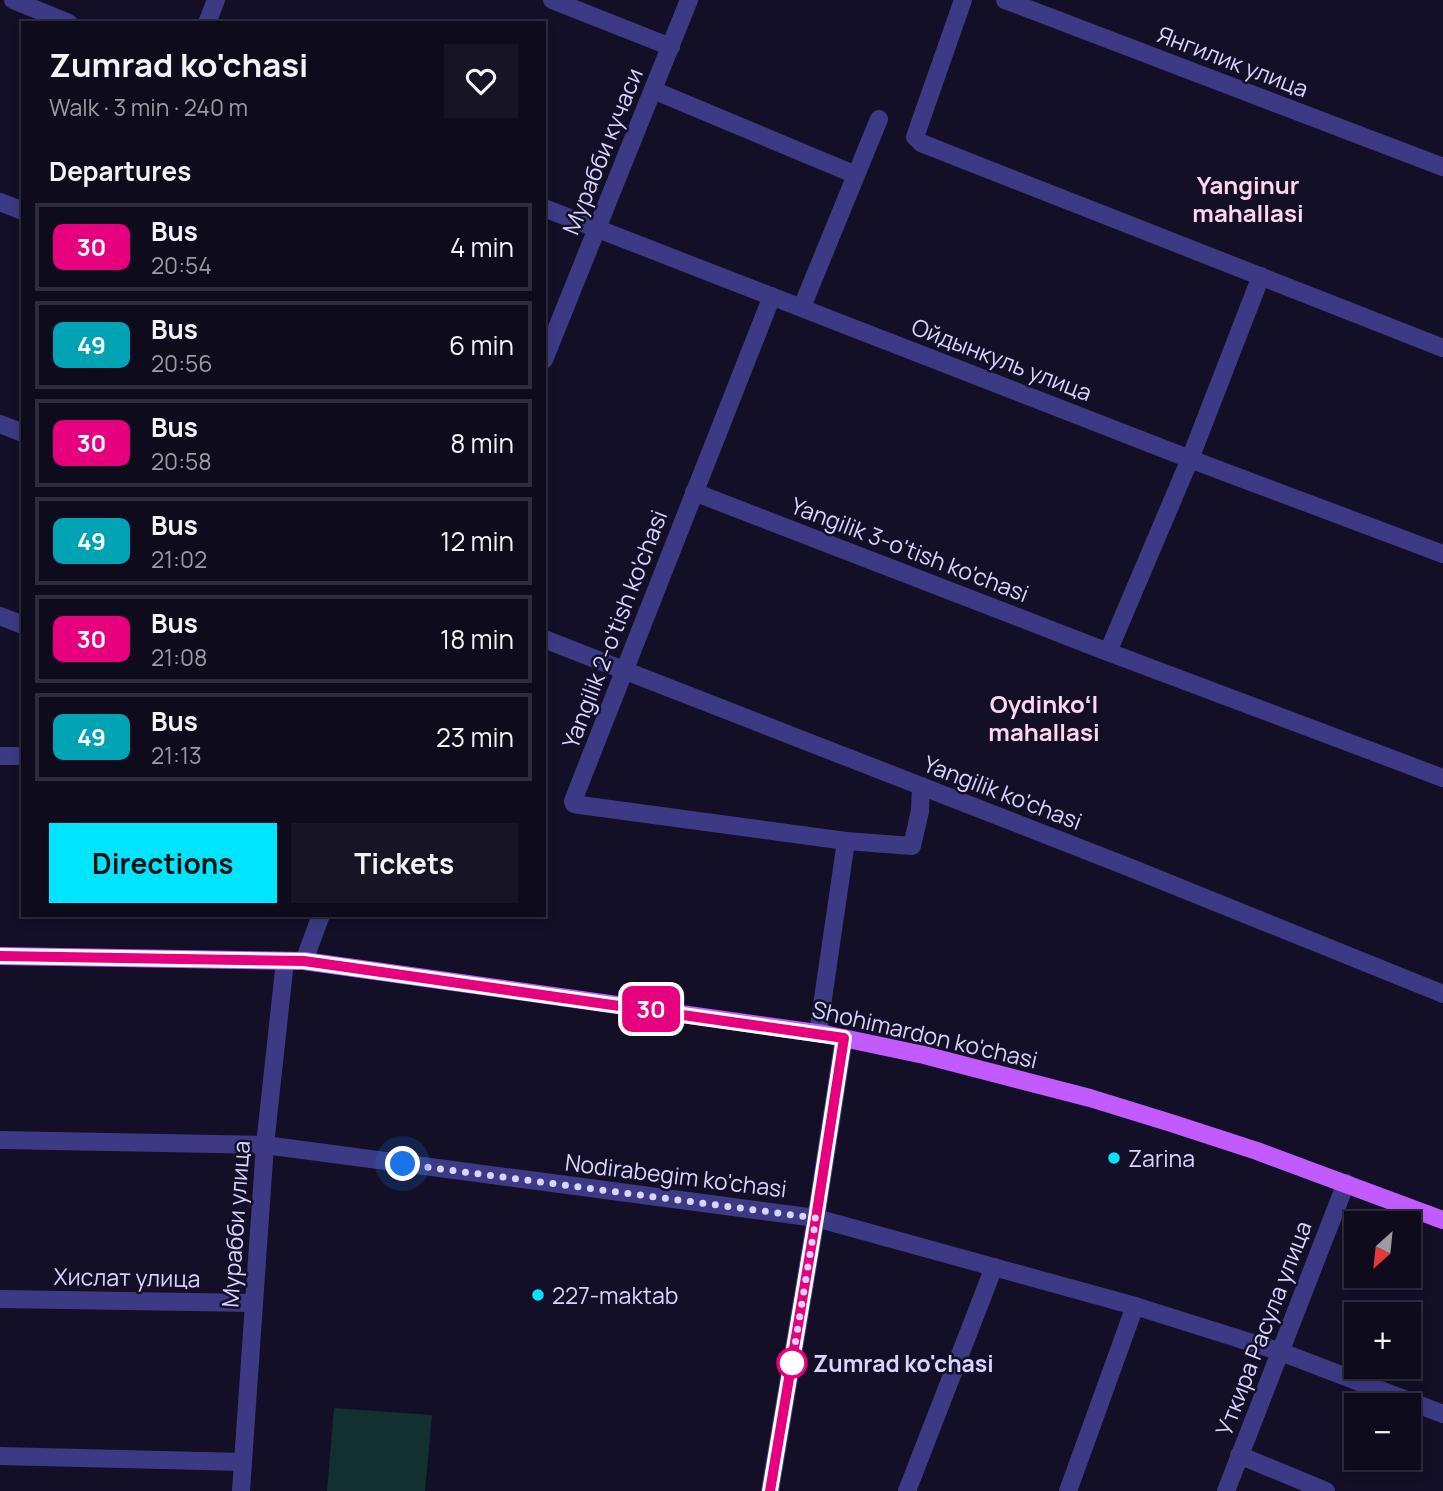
<!DOCTYPE html>
<html lang="en">
<head>
<meta charset="utf-8">
<style>
  body { margin:0; font-family:Manrope,sans-serif; background:#171425; color:#f1f3f6; height:100vh; display:flex; flex-direction:column; font-size:26px; white-space:nowrap }
  * { box-sizing:border-box; margin:0 }
  p { font-size:23px; color:#9b9ba3 }
  .icon { flex:none; width:38px; height:38px; fill:none; stroke:currentColor; stroke-width:2; stroke-linecap:round; stroke-linejoin:round }
  .map { position:relative; flex:1; overflow:hidden }
  .details { position:absolute; left:21px; top:21px; width:525px; height:896px; display:flex; flex-direction:column; background:#0e0b1c; border-radius:0px; box-shadow:0 4px 10px #0003,0 0 0 2px #2e2b3b }
  .details>* { flex:none }
  .badge { padding:0 14px; border-radius:10px; font-size:24px; line-height:46px }
  .needle { width:46px; rotate:207deg }
  .fabs { position:absolute; left:1344px; top:1211px; display:grid; gap:14px }
  .fabs a { display:grid; place-items:center; width:77px; height:77px; border-radius:0px; background:#0e0b1c; box-shadow:0 4px 10px #0003,0 0 0 2px #2e2b3b; font-size:35px }
  .you { position:absolute; width:35px; height:35px; margin:-18px; border:5px solid #fff; border-radius:50%; background:#1a73e8; box-shadow:0 0 0 10px #1a73e833 }
  .map>.badge { position:absolute; translate:-50% -50%; box-shadow:0 0 0 4px #fff }
  h2 { padding:0 28px; font-size:26px; line-height:63px }
  .round { display:grid; place-items:center; flex:none; width:74px; height:74px; border-radius:0px; background:#171425 }
  .overview { display:flex; align-items:center; justify-content:space-between; height:119px; padding:0 28px }
  h1 { font-size:33px; font-weight:700; line-height:52px }
  .button { display:flex; gap:14px; margin-top:auto; padding:14px 28px }
  .button a { flex:1; height:80px; border-radius:0px; background:#00e5ff; color:#111; font-size:28px; font-weight:700; line-height:80px; text-align:center }
  .button a+a { background:#171425; color:#f1f3f6 }
  ul { padding:0; list-style:none }
  li { display:flex; align-items:center; gap:21px; height:88px; margin:0 14px 10px; padding:0 14px; border:4px solid #2e2b3b; border-radius:0px }
  li div { flex:1 }
  li b { display:block; font-size:26px }
  li em { font-style:normal }
  li .badge { min-width:77px; font-weight:700; text-align:center }
  .map>svg:first-child { display:block }
  .green { fill:#12302f }
  .lines { fill:none; stroke-linecap:round; stroke-linejoin:round }
  .minor { stroke:#3d3a85; stroke-width:18 }
  .major { stroke:#c25bff; stroke-width:18 }
  .line-casing { stroke:#fff; stroke-width:16 }
  .line { stroke:#e6007e; stroke-width:10 }
  .walk { stroke:#d9d4ff; stroke-width:7; stroke-dasharray:0 12.6 }
  .poi-dot { fill:#00e5ff; stroke:#130f26; stroke-width:2.5 }
  .stop-dot { fill:#fff; stroke:#e6007e; stroke-width:3.5 }
  .labels { text-anchor:middle; dominant-baseline:central; stroke-width:5; stroke-linejoin:round; paint-order:stroke }
  .street-label { font-size:23px; fill:#d9d4ff; stroke:#130f26 }
  .poi-label { font-size:23px; fill:#d9d4ff; stroke:#130f26; text-anchor:start }
  .stop-label { font-size:23px; font-weight:bold; fill:#d9d4ff; stroke:#130f26; text-anchor:start }
  .neighbourhood-label { font-size:24px; font-weight:bold; fill:#ffd6f0; stroke:#130f26 }
</style>
</head>
<body>
<div class="map">
<svg width="1443" height="1491" viewBox="0 0 1443 1491">
  <rect width="100%" height="100%" fill="#130f26"/>
  <polygon class="green" points="334,1408 432,1415 425,1491 327,1491"/>
  <g class="lines">
    <g class="minor">
      <polyline points="13,0 69,23"/>
      <polyline points="552,0 671,47"/>
      <polyline points="963,0 915,137 921,143 1443,348"/>
      <polyline points="1005,0 1443,167"/>
      <polyline points="207,23 216,0"/>
      <polyline points="653,90 856,175"/>
      <polyline points="0,202 23,211"/>
      <polyline points="544,208 1190,459 1443,554"/>
      <polyline points="772,296 573,801 574,804 580,805 846,841 912,846 920,811 921,786"/>
      <polyline points="802,307 879,119"/>
      <polyline points="544,360 689,0"/>
      <polyline points="0,424 23,433"/>
      <polyline points="694,492 1108,652 1443,778"/>
      <polyline points="0,616 23,625"/>
      <polyline points="544,639 1131,868 1443,994"/>
      <polyline points="1108,652 1190,459 1261,276"/>
      <polyline points="0,756 23,756"/>
      <polyline points="304,961 321,915"/>
      <polyline points="818,1033 846,841"/>
      <polyline points="0,1140 265,1145 816,1218 1135,1306 1281,1352 1443,1414"/>
      <polyline points="0,1299 254,1303"/>
      <polyline points="1239,1455 1326,1491"/>
      <polyline points="0,1456 243,1462"/>
      <polyline points="241,1491 265,1145 285,961"/>
      <polyline points="770,1491 816,1218 844,1038"/>
      <polyline points="907,1491 994,1267"/>
      <polyline points="1068,1491 1135,1306"/>
      <polyline points="1226,1491 1346,1183"/>
    </g>
    <polyline class="major" points="0,956 304,961 824,1034 924,1055 1090,1098 1171,1123 1257,1151 1443,1220"/>
  </g>
  <g class="lines">
    <g class="line-casing">
      <polyline id="line" points="0,956 304,961 844,1038 816,1218 770,1491"/>
    </g>
    <use href="#line" class="line"/>
    <polyline class="walk" points="403,1164 816,1218 792,1363"/>
  </g>
  <g class="poi-dot">
    <circle cx="1114" cy="1158" r="7"/>
    <circle cx="538" cy="1295" r="7"/>
  </g>
  <circle class="stop-dot" cx="792" cy="1363" r="14"/>
  <g class="labels">
    <g class="street-label">
      <text transform="translate(1233 61) rotate(21)">Янгилик улица</text>
      <text transform="translate(602 151) rotate(-68)">Мурабби кучаси</text>
      <text transform="translate(1002 359) rotate(21)">Ойдынкуль улица</text>
      <text transform="translate(910 549) rotate(21)">Yangilik 3-o'tish ko'chasi</text>
      <text transform="translate(614 629) rotate(-69)">Yangilik 2-o'tish ko'chasi</text>
      <text transform="translate(1003 792) rotate(21)">Yangilik ko'chasi</text>
      <text transform="translate(925 1034) rotate(13)">Shohimardon ko'chasi</text>
      <text transform="translate(676 1175) rotate(7)">Nodirabegim ko'chasi</text>
      <text transform="translate(235 1224) rotate(-86)">Мурабби улица</text>
      <text transform="translate(127 1277) rotate(1)">Хислат улица</text>
      <text transform="translate(1263 1328) rotate(-69)">Уткира Расула улица</text>
    </g>
    <g class="poi-label">
      <text x="1128" y="1158">Zarina</text>
      <text x="552" y="1295">227-maktab</text>
    </g>
    <g class="stop-label">
      <text x="813" y="1363">Zumrad ko'chasi</text>
    </g>
    <g class="neighbourhood-label">
      <text x="1248" y="184">Yanginur<tspan x="1248" dy="28">mahallasi</tspan></text>
      <text x="1044" y="703">Oydinkoʻl<tspan x="1044" dy="28">mahallasi</tspan></text>
    </g>
  </g>
</svg>
<div class="fabs">
<a><svg class="needle" viewBox="-14 -14 28 28"><path d="M0-13l5 13h-10z" fill="#e53935"/><path d="M0 13l5-13h-10z" fill="#9b9ba3"/></svg></a>
<a>+</a>
<a>−</a>
</div>
<div class="you" style="left:403px;top:1164px"></div>
<b class="badge" style="left:651px;top:1009px;background:#e6007e;color:#fff">30</b>
<section class="details">
<div class="overview"><div><h1>Zumrad ko'chasi</h1><p>Walk · 3 min · 240 m</p></div><a class="round"><svg class="icon" aria-label="heart" viewBox="0 0 24 24"><path d="M12 20l-8-8c-3-5 5-10 8-4 3-6 11-1 8 4z"/></svg></a></div>
<h2>Departures</h2>
<ul>
<li><span class="badge" style="background:#e6007e;color:#fff">30</span><div><b>Bus</b><p>20:54</p></div><em>4 min</em></li>
<li><span class="badge" style="background:#00a3b4;color:#fff">49</span><div><b>Bus</b><p>20:56</p></div><em>6 min</em></li>
<li><span class="badge" style="background:#e6007e;color:#fff">30</span><div><b>Bus</b><p>20:58</p></div><em>8 min</em></li>
<li><span class="badge" style="background:#00a3b4;color:#fff">49</span><div><b>Bus</b><p>21:02</p></div><em>12 min</em></li>
<li><span class="badge" style="background:#e6007e;color:#fff">30</span><div><b>Bus</b><p>21:08</p></div><em>18 min</em></li>
<li><span class="badge" style="background:#00a3b4;color:#fff">49</span><div><b>Bus</b><p>21:13</p></div><em>23 min</em></li>
</ul>
<div class="button"><a>Directions</a><a>Tickets</a></div>
</section>
</div>
</body>
</html>
